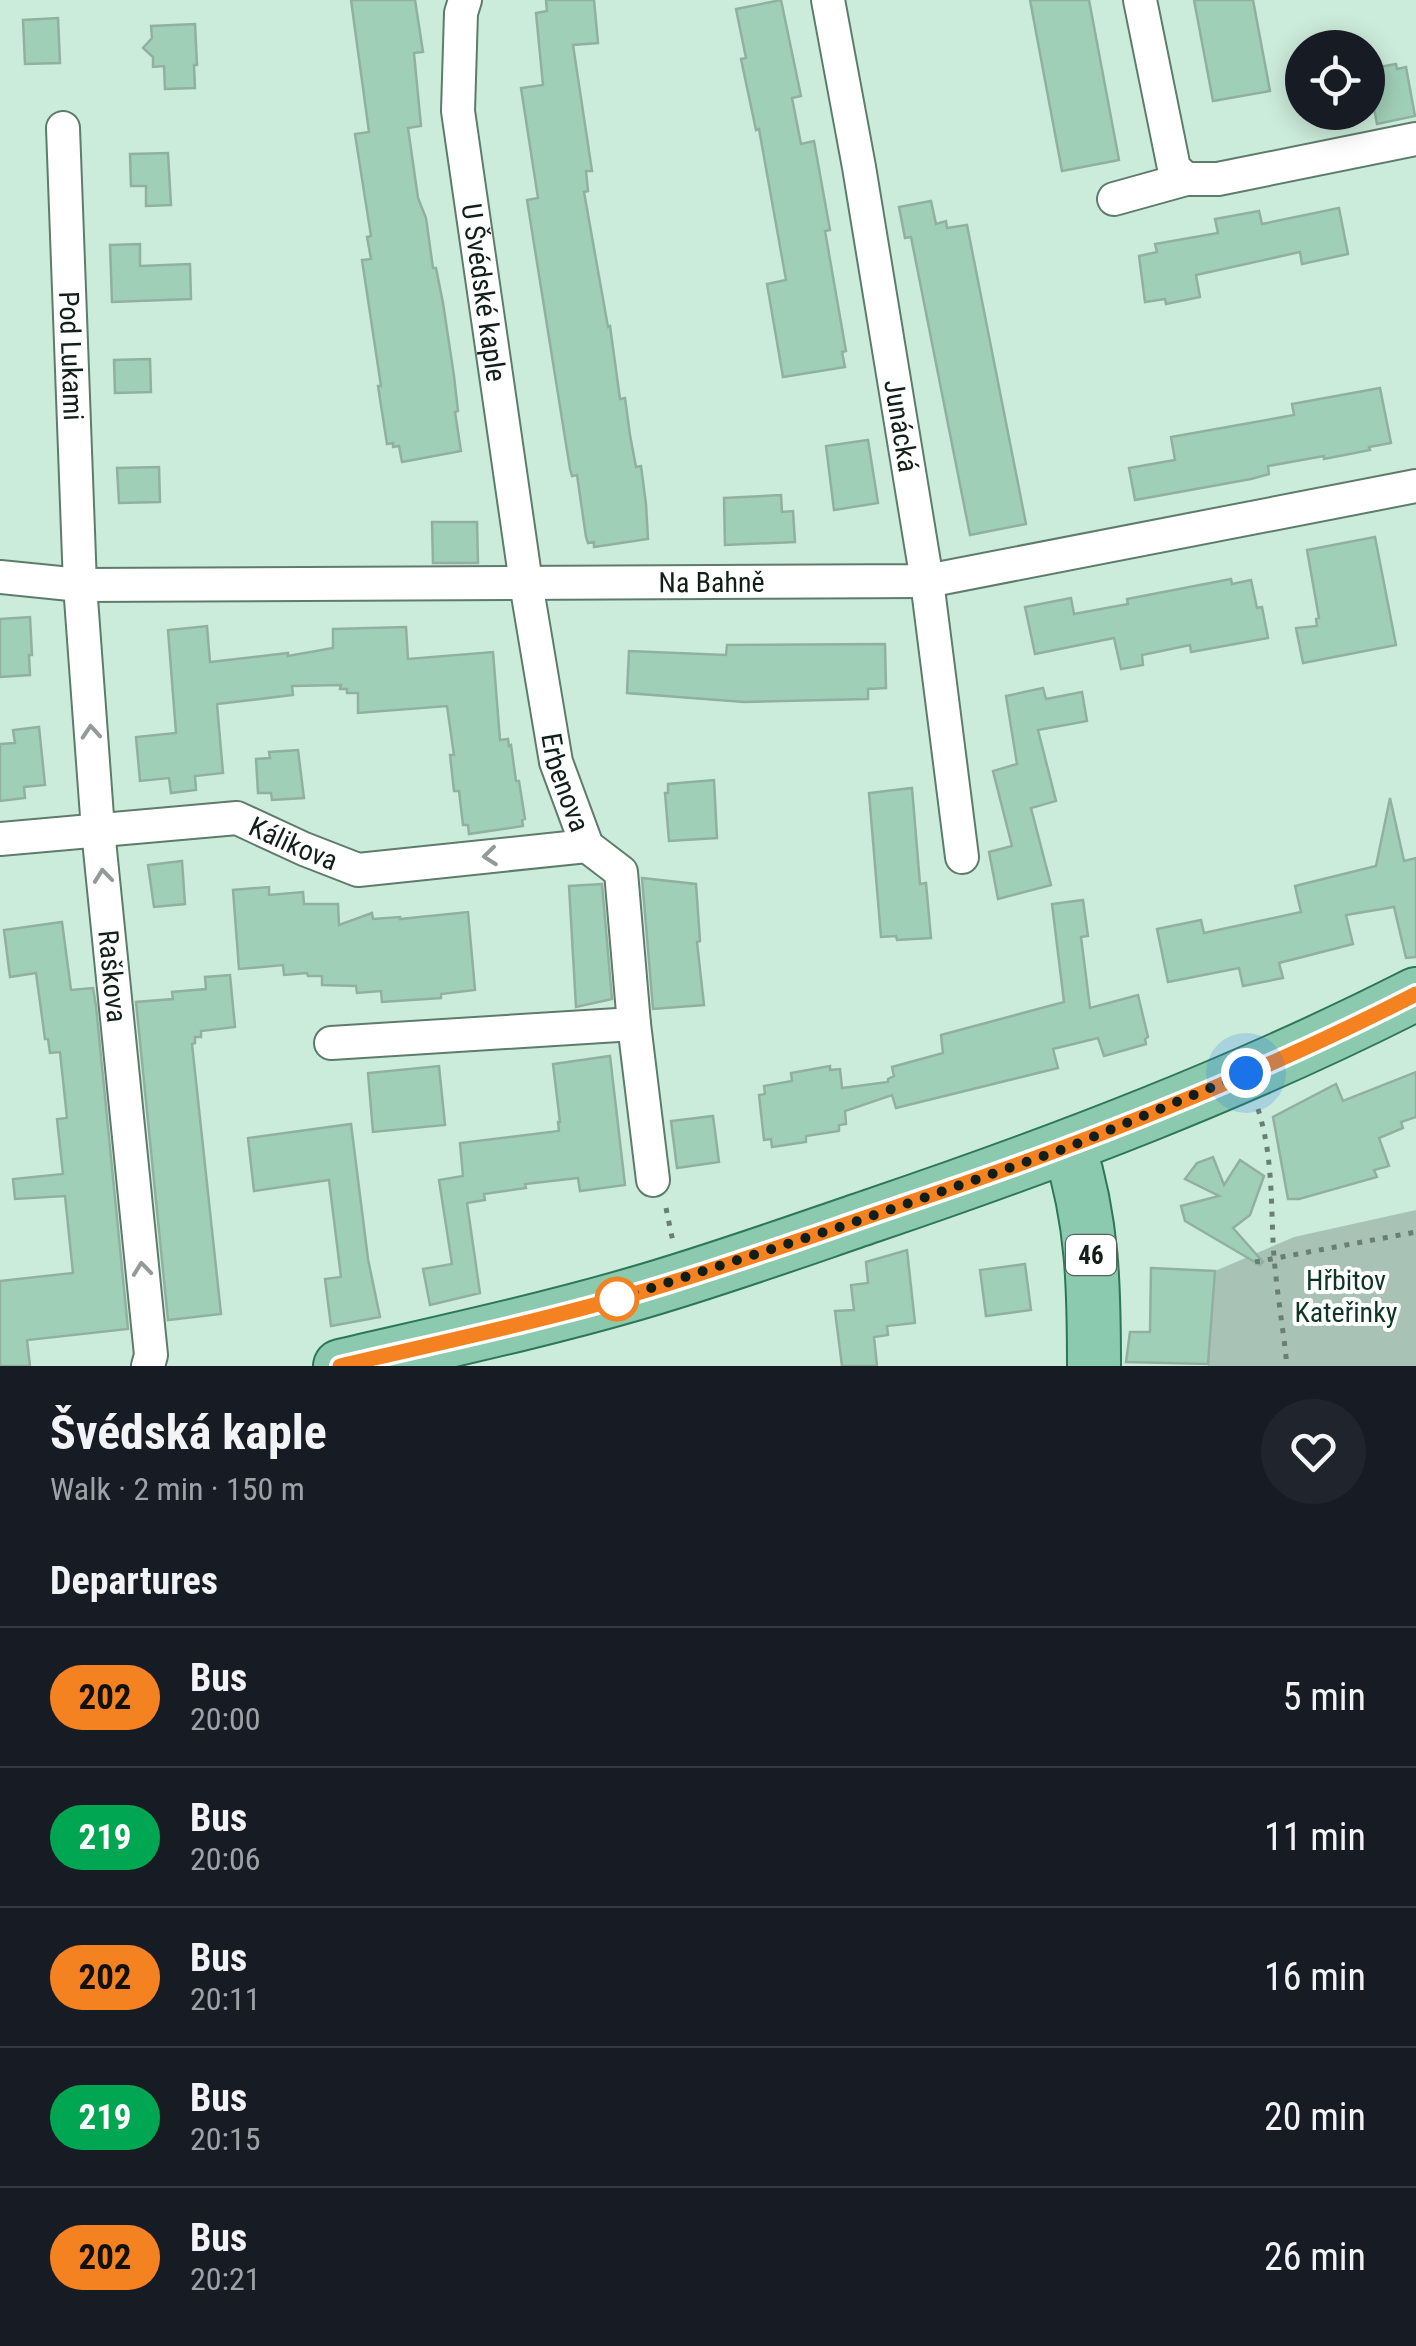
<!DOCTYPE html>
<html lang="en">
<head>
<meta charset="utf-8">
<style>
  body { margin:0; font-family:"Roboto Condensed",sans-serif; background:#20242c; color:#f1f3f6; height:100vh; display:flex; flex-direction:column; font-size:38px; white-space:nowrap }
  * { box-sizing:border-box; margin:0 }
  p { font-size:32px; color:#9ea1a6 }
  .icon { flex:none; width:55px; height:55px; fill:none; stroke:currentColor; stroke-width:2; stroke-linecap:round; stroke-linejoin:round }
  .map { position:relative; height:1366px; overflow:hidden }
  .side { display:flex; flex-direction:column; background:#171b24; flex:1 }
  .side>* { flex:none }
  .badge { padding:0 20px; border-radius:32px; font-size:35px; line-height:65px }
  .controls { position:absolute; left:1285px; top:30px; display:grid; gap:20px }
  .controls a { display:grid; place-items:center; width:100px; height:100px; border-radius:50%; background:#171b24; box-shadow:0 5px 25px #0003; font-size:50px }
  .you { position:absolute; width:50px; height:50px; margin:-25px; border:8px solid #fff; border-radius:50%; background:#1a73e8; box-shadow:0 0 0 15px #1a73e833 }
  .map>.badge { position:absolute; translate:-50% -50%; box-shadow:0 0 0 5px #fff }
  h2 { padding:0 50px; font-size:38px; line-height:90px }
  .round { display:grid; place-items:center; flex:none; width:105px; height:105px; border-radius:52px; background:#20242c }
  .head { display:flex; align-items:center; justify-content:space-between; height:170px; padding:0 50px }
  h1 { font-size:48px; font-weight:700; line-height:75px }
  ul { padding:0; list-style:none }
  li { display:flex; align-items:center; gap:30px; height:140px; padding:0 50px; border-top:2px solid #363941 }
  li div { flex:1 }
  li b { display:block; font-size:38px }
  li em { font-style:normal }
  li .badge { min-width:110px; font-weight:700; text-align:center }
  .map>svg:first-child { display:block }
  .green { fill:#a8c3b5 }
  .building { fill:#a0cfb7; stroke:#91b0a0; stroke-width:2.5 }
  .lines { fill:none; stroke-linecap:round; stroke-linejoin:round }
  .minor-casing { stroke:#5e7b6c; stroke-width:36 }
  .primary-casing { stroke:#2e7658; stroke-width:56 }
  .path { stroke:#6a7f74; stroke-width:5; stroke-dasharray:5 8; stroke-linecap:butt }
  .minor { stroke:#fff; stroke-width:32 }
  .primary { stroke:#8bcaaf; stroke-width:52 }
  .oneway { stroke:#949a97 }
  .line-casing { stroke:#fff; stroke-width:22 }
  .line { stroke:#f58220; stroke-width:15 }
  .walk { stroke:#121e18; stroke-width:10; stroke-dasharray:0 18 }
  .stop-dot { fill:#fff; stroke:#f58220; stroke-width:5 }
  .labels { text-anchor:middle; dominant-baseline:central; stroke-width:8; stroke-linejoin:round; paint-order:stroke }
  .shield { fill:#fff; stroke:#59625d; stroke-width:2.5 }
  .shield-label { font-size:25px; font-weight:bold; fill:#121e18 }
  .street-label { font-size:28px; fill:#121e18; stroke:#fff }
  .park-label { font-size:28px; fill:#0e3525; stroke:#fff }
</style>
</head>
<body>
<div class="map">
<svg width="1416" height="1366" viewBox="0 0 1416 1366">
  <rect width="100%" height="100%" fill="#ccecdb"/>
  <polygon class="green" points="1416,1210 1416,1366 1208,1366 1215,1271 1294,1237"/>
  <g class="building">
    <polygon points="351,0 415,0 423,52 414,53 421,126 408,128 418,198 426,218 433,268 436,268 443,303 454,376 458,411 455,412 461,451 402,462 399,446 393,447 393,443 387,444 378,386 381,386 362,260 371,259 367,237 371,236 355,134 369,132"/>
    <polygon points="546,0 594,0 598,43 573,45 592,171 586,171 588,191 584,192 608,327 610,326 620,399 625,398 630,435 636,467 641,466 646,504 648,539 594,547 594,542 588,543 586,537 577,475 572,476 570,469 527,200 538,198 521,88 543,85 536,13 547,11"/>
    <polygon points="781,0 801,96 792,98 801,144 814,141 830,230 825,231 846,351 842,352 845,367 783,377 767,284 786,280 759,129 756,130 741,59 746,58 736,9"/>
    <polygon points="1030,0 1089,0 1119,160 1062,171"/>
    <polygon points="1194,0 1253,0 1270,91 1213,101"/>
    <polygon points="58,18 60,63 25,64 23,20"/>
    <polygon points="195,24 197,65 194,65 195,88 165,89 164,66 153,67 153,57 143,48 152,38 151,26"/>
    <polygon points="1396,64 1397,69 1406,67 1415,116 1377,124 1369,82 1371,82 1369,69"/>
    <polygon points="168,153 171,205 146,206 146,186 131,186 130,154"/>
    <polygon points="931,201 936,224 946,221 947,228 967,225 1026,524 970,535 911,237 905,238 899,207"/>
    <polygon points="1339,208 1348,254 1302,264 1300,252 1196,275 1200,297 1166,304 1165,299 1145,302 1139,256 1157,252 1155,244 1218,233 1215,219 1259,211 1262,224"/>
    <polygon points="140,244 140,266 190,264 191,299 112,302 110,245"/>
    <polygon points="150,359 151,392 115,393 114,360"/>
    <polygon points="1380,388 1391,443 1369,447 1370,450 1324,459 1324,456 1268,466 1269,474 1251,479 1135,500 1129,468 1175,460 1171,437 1294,415 1292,404"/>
    <polygon points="868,440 878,503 834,510 826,446"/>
    <polygon points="159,467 160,502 119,503 117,468"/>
    <polygon points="781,495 782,512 793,511 795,542 725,545 724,498"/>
    <polygon points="432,522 477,522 478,563 433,563"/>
    <polygon points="1375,537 1396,645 1303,663 1296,628 1317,626 1316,619 1319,618 1307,550"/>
    <polygon points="1231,579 1232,584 1251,580 1257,608 1262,607 1268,638 1191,652 1190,645 1142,655 1143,665 1121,669 1114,638 1035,654 1025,607 1071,598 1074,614 1128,604 1127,599"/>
    <polygon points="30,617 32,655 29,655 30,675 0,677 0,619"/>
    <polygon points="207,626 210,662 288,653 288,656 333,648 333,629 406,627 408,659 493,652 500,740 508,739 509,746 511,745 516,781 519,781 525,819 522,820 523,826 469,834 468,825 463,825 459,791 454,791 450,755 454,755 447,706 358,713 358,693 347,693 347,689 340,689 341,685 292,686 293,695 217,704 223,773 195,776 196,790 171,793 169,778 140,781 136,737 176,733 168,630"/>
    <polygon points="885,644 886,688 868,689 868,699 744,702 627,693 629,651 726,655 727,645"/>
    <polygon points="1043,688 1046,699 1082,692 1087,721 1038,730 1056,801 1031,808 1051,885 998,899 989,852 1012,846 993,771 1017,764 1006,696"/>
    <polygon points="39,727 45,785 24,787 25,798 0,801 0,744 15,743 13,730"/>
    <polygon points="298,750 304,798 272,800 271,793 258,793 256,759 270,758 269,752"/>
    <polygon points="714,780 717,838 669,841 665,793 668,793 668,784"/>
    <polygon points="912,788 920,884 926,883 931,938 897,940 896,936 881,937 869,793"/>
    <polygon points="1390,798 1404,861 1416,858 1416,957 1406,958 1394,907 1346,915 1353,944 1279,963 1283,978 1243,986 1239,968 1168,982 1157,929 1201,920 1204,933 1301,912 1295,886 1376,866"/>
    <polygon points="182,861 185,904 154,907 148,865"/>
    <polygon points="642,878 696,884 700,941 697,942 704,1005 653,1009"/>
    <polygon points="602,884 612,999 576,1007 569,886"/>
    <polygon points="269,887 269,895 303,892 304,904 338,904 339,925 372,913 373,919 400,917 400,919 468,912 475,990 441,994 441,998 382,1002 381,991 357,993 356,986 322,985 322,976 308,976 307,973 284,975 283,965 239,969 233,890"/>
    <polygon points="1083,900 1088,936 1081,937 1090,1008 1138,995 1148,1037 1145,1039 1146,1044 1104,1056 1098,1038 1053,1049 1058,1068 896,1108 892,1095 845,1111 846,1124 839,1125 839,1131 806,1136 806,1142 772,1147 771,1139 764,1140 759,1095 765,1094 764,1086 792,1081 791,1073 830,1066 830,1070 840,1069 842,1088 888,1082 888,1079 894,1076 892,1067 943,1053 941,1035 1064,1002 1052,904"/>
    <polygon points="62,922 71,990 93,988 96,1006 128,1329 27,1340 30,1366 0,1366 0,1281 73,1273 65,1196 15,1199 13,1179 63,1174 57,1119 67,1118 60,1052 50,1053 48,1039 45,1039 36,973 10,977 4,930"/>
    <polygon points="230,975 235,1027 201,1031 201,1037 195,1037 195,1043 192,1044 221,1314 168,1320 136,1002 173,999 172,992 206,989 205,977"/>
    <polygon points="610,1056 625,1185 580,1191 578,1178 525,1184 526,1188 484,1194 485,1200 467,1203 480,1293 430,1305 423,1269 452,1264 439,1180 463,1176 460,1143 559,1131 558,1122 560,1122 553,1064"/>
    <polygon points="439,1066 445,1125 373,1132 368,1073"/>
    <polygon points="1416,1072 1416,1117 1401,1122 1403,1128 1379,1138 1389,1166 1374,1170 1377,1177 1299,1199 1288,1199 1273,1117 1336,1084 1343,1101"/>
    <polygon points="713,1116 719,1162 677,1168 671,1121"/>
    <polygon points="351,1124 368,1259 380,1317 331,1326 325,1279 341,1277 329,1180 254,1191 248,1138"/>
    <polygon points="1213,1157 1224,1185 1240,1160 1264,1176 1250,1215 1233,1228 1263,1262 1260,1265 1185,1221 1181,1206 1219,1196 1185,1179 1197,1163"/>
    <polygon points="907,1250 915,1323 887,1326 888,1335 874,1337 877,1366 842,1366 835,1311 854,1310 851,1285 868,1283 866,1262"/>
    <polygon points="1025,1264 1031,1310 986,1316 980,1270"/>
    <polygon points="1151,1268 1215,1271 1208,1364 1126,1362 1130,1332 1150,1332"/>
  </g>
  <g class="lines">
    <g class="minor-casing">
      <g id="minor">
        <path id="s1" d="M465 0 461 13 458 111 526 583 556 762 587 846 621 872 634 1024 653 1180"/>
        <path id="s2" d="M828 0 859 167 927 581 962 857"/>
        <polyline points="1140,0 1174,168 1186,179"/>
        <path id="s3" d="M63 128 80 585 98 830 151 1355 148 1366"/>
        <polyline points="1114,199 1186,179 1218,179 1416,139"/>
        <path id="s4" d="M0 577 80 585 927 581 1416 486"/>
        <path id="s5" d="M0 839 237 818 304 849 358 870 587 846"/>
        <polyline points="331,1043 634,1024"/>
      </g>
    </g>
    <g class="primary-casing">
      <g id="primary">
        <path d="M1069 1147C1093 1222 1094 1288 1094 1366"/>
        <path d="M340 1366C439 1343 537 1322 634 1294 714 1271 792 1243 871 1216 1057 1153 1241 1083 1416 994"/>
      </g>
    </g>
    <g class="path">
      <path d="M1258 1109C1272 1153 1271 1196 1273 1241 1275 1283 1283 1325 1287 1366"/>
      <polyline points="666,1208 673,1242"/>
      <polyline points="1255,1262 1416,1232"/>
    </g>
    <use href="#minor" class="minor"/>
    <use href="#primary" class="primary"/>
  </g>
  <defs><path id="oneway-chevron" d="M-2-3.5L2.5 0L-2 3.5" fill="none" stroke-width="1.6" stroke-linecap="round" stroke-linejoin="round" transform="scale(2.5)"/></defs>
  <g class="oneway">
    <use href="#oneway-chevron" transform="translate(91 732) rotate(-94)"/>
    <use href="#oneway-chevron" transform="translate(490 856) rotate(174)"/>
    <use href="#oneway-chevron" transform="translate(103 876) rotate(-96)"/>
    <use href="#oneway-chevron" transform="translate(142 1269) rotate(-96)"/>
  </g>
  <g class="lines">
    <g class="line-casing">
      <path id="line" d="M340 1366C438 1343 537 1322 634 1294 723 1268 811 1236 899 1206 1075 1147 1251 1079 1416 994"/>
    </g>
    <use href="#line" class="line"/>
    <polyline class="walk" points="617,1299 846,1225 1069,1147 1246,1073"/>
  </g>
  <circle class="stop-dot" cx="617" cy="1299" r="20"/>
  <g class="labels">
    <rect class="shield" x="1066" y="1235" width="50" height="40" rx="8"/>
    <g class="shield-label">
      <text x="1091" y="1255">46</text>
    </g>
    <g class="street-label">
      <text stroke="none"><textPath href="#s1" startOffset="295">U Švédské kaple</textPath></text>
      <text stroke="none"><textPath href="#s3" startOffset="228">Pod Lukami</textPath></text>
      <text stroke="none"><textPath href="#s2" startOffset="432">Junácká</textPath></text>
      <text stroke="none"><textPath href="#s4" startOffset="712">Na Bahně</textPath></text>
      <text stroke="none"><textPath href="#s1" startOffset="792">Erbenova</textPath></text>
      <text stroke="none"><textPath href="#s5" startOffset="300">Kálikova</textPath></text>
      <text stroke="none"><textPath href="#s3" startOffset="850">Raškova</textPath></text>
    </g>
    <g class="park-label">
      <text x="1346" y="1280">Hřbitov<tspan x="1346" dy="32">Kateřinky</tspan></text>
    </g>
  </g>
</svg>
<div class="controls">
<a><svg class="icon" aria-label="locate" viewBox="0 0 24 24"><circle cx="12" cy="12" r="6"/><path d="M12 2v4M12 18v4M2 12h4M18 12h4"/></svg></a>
</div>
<div class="you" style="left:1246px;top:1073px"></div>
</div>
<section class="side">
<div class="head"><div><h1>Švédská kaple</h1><p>Walk · 2 min · 150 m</p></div><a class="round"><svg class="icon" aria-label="heart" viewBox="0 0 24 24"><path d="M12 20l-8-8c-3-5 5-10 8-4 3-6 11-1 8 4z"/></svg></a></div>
<h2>Departures</h2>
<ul>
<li><span class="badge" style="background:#f58220;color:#111">202</span><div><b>Bus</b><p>20:00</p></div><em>5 min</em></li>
<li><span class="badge" style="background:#00a651;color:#fff">219</span><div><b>Bus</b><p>20:06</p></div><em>11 min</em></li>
<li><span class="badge" style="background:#f58220;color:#111">202</span><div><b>Bus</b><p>20:11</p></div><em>16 min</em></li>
<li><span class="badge" style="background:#00a651;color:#fff">219</span><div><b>Bus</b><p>20:15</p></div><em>20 min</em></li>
<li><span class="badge" style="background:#f58220;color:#111">202</span><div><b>Bus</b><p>20:21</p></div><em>26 min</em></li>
</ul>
</section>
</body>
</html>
